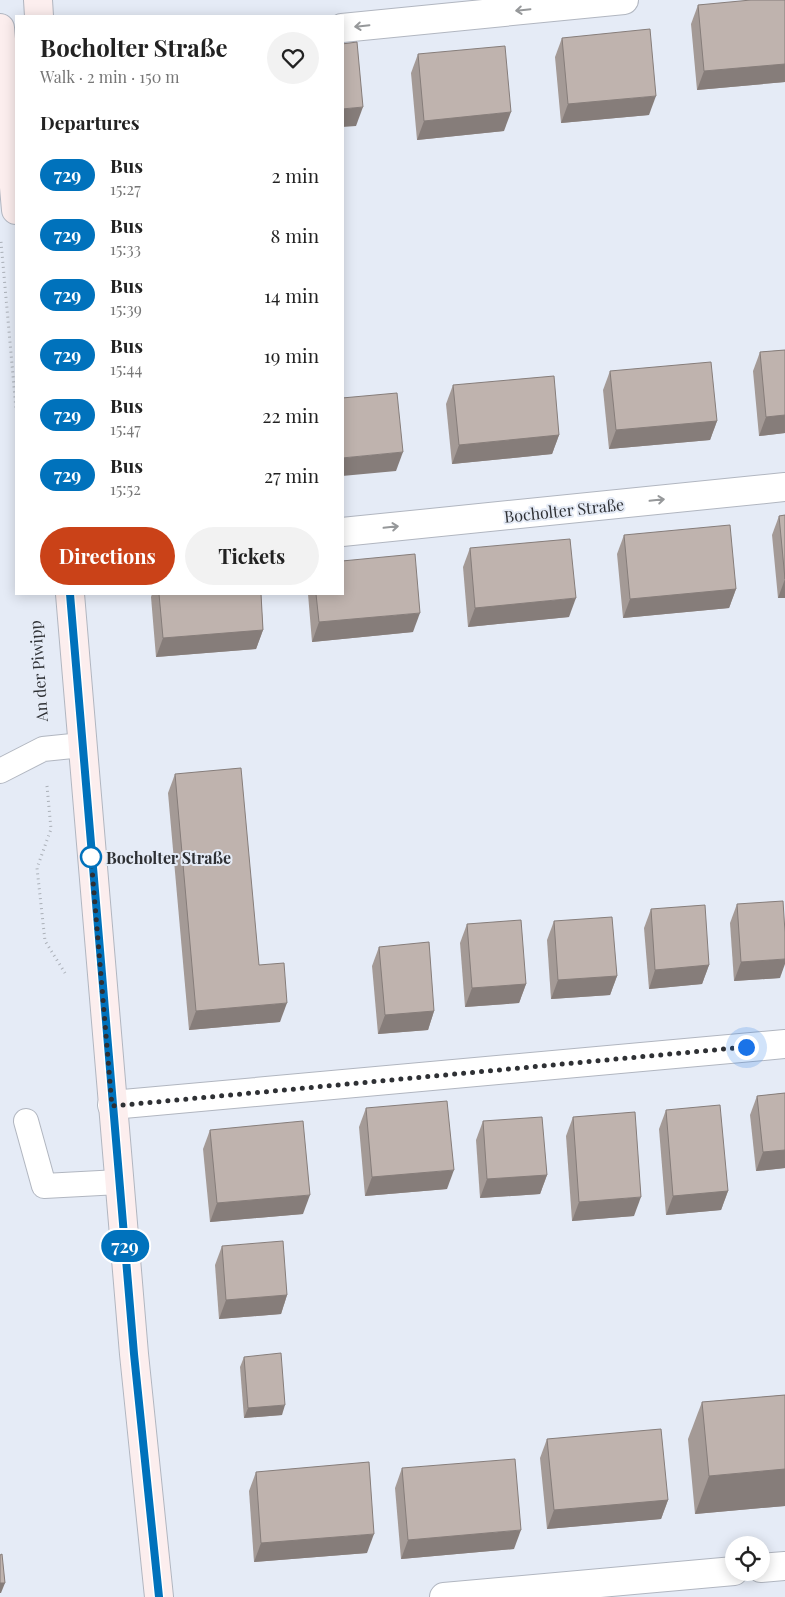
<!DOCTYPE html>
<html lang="en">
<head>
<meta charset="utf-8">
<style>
  body { margin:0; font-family:"Playfair Display",serif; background:#f2f2f2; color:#222; height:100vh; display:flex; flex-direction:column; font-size:19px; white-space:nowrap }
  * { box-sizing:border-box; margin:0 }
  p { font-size:16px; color:#767676 }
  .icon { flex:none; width:28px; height:28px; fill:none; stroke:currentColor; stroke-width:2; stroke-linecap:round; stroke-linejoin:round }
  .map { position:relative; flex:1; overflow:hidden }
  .sheet { position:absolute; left:15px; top:15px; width:329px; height:580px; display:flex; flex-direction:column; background:#fff; border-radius:0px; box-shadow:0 2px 12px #0003 }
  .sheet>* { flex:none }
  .badge { padding:0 10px; border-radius:16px; font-size:18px; line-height:32px }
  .tools { position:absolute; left:725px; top:1536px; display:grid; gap:10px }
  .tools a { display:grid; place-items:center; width:45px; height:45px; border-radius:50%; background:#fff; box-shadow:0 2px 12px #0003; font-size:25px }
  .you { position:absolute; width:25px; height:25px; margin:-12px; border:4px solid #fff; border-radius:50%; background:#1a73e8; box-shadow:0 0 0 8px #1a73e833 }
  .map>.badge { position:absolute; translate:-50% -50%; box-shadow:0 0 0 2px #fff }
  h2 { padding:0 25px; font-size:19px; line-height:45px }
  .round { display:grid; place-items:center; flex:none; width:52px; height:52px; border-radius:26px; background:#f2f2f2 }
  .summary { display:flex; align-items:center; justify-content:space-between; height:85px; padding:0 25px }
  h1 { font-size:24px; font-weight:700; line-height:38px }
  .primary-button { display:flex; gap:10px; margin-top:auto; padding:10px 25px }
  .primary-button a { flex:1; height:58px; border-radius:30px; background:#ca4218; color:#fff; font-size:20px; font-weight:700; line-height:58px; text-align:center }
  .primary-button a+a { background:#f2f2f2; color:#222 }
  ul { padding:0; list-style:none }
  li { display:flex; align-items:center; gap:15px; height:60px; padding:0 25px }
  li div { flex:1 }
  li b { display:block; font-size:19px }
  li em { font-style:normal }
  li .badge { min-width:55px; font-weight:700; text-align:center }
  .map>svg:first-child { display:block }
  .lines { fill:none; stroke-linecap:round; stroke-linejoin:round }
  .lane-casing { stroke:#b1b6c0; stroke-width:26 }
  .street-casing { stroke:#b1b6c0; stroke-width:30 }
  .secondary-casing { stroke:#b1b6c0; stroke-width:30 }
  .path { stroke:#abb0b8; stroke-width:3; stroke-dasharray:1 4; stroke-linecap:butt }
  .lane { stroke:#fff; stroke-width:24 }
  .street { stroke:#fff; stroke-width:28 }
  .secondary { stroke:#fceeee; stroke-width:28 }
  .wall { fill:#a49a96 }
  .shaded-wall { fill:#867d7a }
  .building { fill:#bfb3ae; stroke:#867d7a }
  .oneway { stroke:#96989a }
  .line-casing { stroke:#fff; stroke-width:11 }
  .line { stroke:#0072bc; stroke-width:8 }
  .walk { stroke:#2e3034; stroke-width:5; stroke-dasharray:0 9 }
  .stop-dot { fill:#fff; stroke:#0072bc; stroke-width:2.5 }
  .labels { text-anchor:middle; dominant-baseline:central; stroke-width:4; stroke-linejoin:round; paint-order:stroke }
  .street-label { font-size:16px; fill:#2e3034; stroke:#e5ebf6 }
  .stop-label { font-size:16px; font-weight:bold; fill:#2e3034; stroke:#e5ebf6; text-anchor:start }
</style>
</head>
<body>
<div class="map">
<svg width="785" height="1597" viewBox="0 0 785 1597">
  <rect width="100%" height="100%" fill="#e5ebf6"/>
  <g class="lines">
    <g class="lane-casing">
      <g id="lane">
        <polyline points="0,771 43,749 82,745"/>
        <polyline points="26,1121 44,1186 119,1182"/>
      </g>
    </g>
    <g class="street-casing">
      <g id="street">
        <polyline points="342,28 624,0"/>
        <polyline points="342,532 785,487"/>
        <polyline points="112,1105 785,1044"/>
        <polyline points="761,1568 785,1566"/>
        <polyline points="444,1597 734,1571"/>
      </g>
    </g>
    <g class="secondary-casing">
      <g id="secondary">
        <polyline points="38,0 39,16"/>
        <polyline points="0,28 16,210"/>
        <polyline points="70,594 134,1354 159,1597"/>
      </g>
    </g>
    <g class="path">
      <polyline points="1,242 16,409"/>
      <polyline points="38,663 41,717"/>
      <polyline points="47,786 51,829 37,868 45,941 65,973"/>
    </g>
    <use href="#lane" class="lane"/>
    <use href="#street" class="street"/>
    <use href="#secondary" class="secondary"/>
  </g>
  <g class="wall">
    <polygon points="785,0 785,82 697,90 691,24 698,5"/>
    <polygon points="562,38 649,115 561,123 555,57"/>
    <polygon points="418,54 504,131 417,140 411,73"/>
    <polygon points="785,350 785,433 759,436 753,371 760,352"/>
    <polygon points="610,371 717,421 710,440 609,449 603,390"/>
    <polygon points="453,385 559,435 552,454 452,464 446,404"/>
    <polygon points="785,515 785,598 778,598 772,535 779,516"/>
    <polygon points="624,535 736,589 729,608 623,618 617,554"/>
    <polygon points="470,548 569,617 468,627 463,567"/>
    <polygon points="152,594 261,594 263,630 256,649 156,657 151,597"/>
    <polygon points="308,594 342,594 413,632 312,642"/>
    <polygon points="175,774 259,965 280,1022 189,1030 168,793"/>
    <polygon points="737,904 780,978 734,981 730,923"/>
    <polygon points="651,909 709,965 702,984 649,989 644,928"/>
    <polygon points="554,921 617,976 610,995 551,999 547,940"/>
    <polygon points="467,924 526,984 519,1003 465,1007 460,943"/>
    <polygon points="379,947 434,1011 428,1030 378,1034 372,966"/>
    <polygon points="785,1093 785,1168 756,1171 750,1115 757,1096"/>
    <polygon points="366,1108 447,1189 365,1196 359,1127"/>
    <polygon points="666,1110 728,1191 721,1210 666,1215 659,1129"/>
    <polygon points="573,1117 634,1216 572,1221 566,1136"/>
    <polygon points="483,1121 547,1175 540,1194 480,1198 476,1140"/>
    <polygon points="210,1130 303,1214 210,1222 203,1149"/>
    <polygon points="222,1246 287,1295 281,1314 219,1319 215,1265"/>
    <polygon points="244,1357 282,1415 244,1418 240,1367"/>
    <polygon points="785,1395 785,1506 695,1514 688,1439 702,1402"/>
    <polygon points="547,1439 668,1500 661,1519 547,1529 540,1458"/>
    <polygon points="402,1468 514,1549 401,1559 395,1488"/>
    <polygon points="256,1472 367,1553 254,1562 249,1491"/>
  </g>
  <g class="shaded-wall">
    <polygon points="785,64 785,82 697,90 704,71"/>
    <polygon points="656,96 649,115 561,123 568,104"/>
    <polygon points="363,107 356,126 342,127 342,109"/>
    <polygon points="511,112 504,131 417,140 424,121"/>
    <polygon points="785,415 785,433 759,436 766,417"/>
    <polygon points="717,421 710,440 609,449 616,430"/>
    <polygon points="559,435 552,454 452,464 459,445"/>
    <polygon points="403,452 396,471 342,476 342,458"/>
    <polygon points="785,579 785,598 778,598"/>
    <polygon points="736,589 729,608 623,618 630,599"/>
    <polygon points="576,598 569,617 468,627 475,608"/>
    <polygon points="420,613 413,632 312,642 319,622"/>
    <polygon points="263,630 256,649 156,657 163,638"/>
    <polygon points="785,959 785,964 780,978 734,981 741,962"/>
    <polygon points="709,965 702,984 649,989 655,970"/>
    <polygon points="617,976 610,995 551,999 558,980"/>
    <polygon points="526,984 519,1003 465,1007 472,988"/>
    <polygon points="287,1003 280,1022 189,1030 196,1011"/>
    <polygon points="434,1011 428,1030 378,1034 385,1015"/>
    <polygon points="785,1150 785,1168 756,1171 763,1152"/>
    <polygon points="454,1170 447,1189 365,1196 372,1177"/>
    <polygon points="547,1175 540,1194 480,1198 487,1179"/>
    <polygon points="728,1191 721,1210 666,1215 673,1196"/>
    <polygon points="310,1195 303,1214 210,1222 217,1203"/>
    <polygon points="641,1197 634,1216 572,1221 579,1202"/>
    <polygon points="287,1295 281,1314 219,1319 226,1300"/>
    <polygon points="285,1405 282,1415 244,1418 248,1408"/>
    <polygon points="785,1469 785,1506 695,1514 709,1476"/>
    <polygon points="668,1500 661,1519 547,1529 554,1510"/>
    <polygon points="521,1530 514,1549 401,1559 408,1540"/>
    <polygon points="374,1534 367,1553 254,1562 261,1543"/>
    <polygon points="0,1583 5,1583 1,1593 0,1593"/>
  </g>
  <g class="building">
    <polygon points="751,0 785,0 785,64 704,71 698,5"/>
    <polygon points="650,29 656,96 568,104 562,38"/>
    <polygon points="357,42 363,107 342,109 342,44"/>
    <polygon points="505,46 511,112 424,121 418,54"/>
    <polygon points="785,350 785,415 766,417 760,352"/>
    <polygon points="711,362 717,421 616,430 610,371"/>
    <polygon points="554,376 559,435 459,445 453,385"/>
    <polygon points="397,393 403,452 342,458 342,398"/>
    <polygon points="785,515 785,579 779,516"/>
    <polygon points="730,525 736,589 630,599 624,535"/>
    <polygon points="570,539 576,598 475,608 470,548"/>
    <polygon points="415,554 420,613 319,622 316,594 342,594 342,561"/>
    <polygon points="159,594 261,594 263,630 163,638"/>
    <polygon points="241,768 259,965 284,963 287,1003 196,1011 175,774"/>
    <polygon points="783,901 785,932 785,959 741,962 737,904"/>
    <polygon points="705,905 709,965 655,970 651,909"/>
    <polygon points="612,917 617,976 558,980 554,921"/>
    <polygon points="521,920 526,984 472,988 467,924"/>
    <polygon points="429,942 434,1011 385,1015 379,947"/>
    <polygon points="785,1093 785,1150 763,1152 757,1096"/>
    <polygon points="447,1101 454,1170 372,1177 366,1108"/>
    <polygon points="720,1105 728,1191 673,1196 666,1110"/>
    <polygon points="635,1112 641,1197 579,1202 573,1117"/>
    <polygon points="542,1117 547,1175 487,1179 483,1121"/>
    <polygon points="303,1121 310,1195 217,1203 210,1130"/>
    <polygon points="283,1241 287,1295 226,1300 222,1246"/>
    <polygon points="281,1353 285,1405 248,1408 244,1357"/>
    <polygon points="785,1395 785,1469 709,1476 702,1402"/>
    <polygon points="661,1429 668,1500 554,1510 547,1439"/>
    <polygon points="515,1459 521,1530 408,1540 402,1468"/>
    <polygon points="369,1462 374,1534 261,1543 256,1472"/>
    <polygon points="2,1554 5,1583 0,1583 0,1555"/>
  </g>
  <defs><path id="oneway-shaft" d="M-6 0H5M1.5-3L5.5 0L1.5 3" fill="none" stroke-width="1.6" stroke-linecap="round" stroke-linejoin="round" transform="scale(1.25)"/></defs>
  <g class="oneway">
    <use href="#oneway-shaft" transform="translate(523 10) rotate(174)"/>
    <use href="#oneway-shaft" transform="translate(362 26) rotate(174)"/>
    <use href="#oneway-shaft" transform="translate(657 500) rotate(-6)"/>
    <use href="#oneway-shaft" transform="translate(391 527) rotate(-6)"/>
  </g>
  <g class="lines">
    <g class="line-casing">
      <polyline id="line" points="70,594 134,1354 159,1597"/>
    </g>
    <use href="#line" class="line"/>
    <polyline class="walk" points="91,857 112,1106 746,1047"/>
  </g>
  <circle class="stop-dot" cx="91" cy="857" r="10"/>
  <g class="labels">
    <g class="street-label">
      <text transform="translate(564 510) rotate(-6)">Bocholter Straße</text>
      <text transform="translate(38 671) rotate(-94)">An der Piwipp</text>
    </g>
    <g class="stop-label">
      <text x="106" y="857">Bocholter Straße</text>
    </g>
  </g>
</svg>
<div class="tools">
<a><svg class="icon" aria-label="locate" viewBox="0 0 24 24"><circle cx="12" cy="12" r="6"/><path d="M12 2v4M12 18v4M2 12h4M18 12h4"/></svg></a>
</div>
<div class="you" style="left:746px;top:1047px"></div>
<b class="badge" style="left:125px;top:1246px;background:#0072bc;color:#fff">729</b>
<section class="sheet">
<div class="summary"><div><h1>Bocholter Straße</h1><p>Walk · 2 min · 150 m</p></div><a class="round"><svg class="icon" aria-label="heart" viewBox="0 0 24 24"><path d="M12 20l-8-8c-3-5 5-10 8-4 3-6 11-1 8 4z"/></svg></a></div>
<h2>Departures</h2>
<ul>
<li><span class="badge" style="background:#0072bc;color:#fff">729</span><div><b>Bus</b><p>15:27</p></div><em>2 min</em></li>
<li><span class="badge" style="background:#0072bc;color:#fff">729</span><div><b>Bus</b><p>15:33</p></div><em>8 min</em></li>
<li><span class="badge" style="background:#0072bc;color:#fff">729</span><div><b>Bus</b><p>15:39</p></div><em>14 min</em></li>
<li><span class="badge" style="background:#0072bc;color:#fff">729</span><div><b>Bus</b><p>15:44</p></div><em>19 min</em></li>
<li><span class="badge" style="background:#0072bc;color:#fff">729</span><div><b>Bus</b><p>15:47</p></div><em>22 min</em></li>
<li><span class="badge" style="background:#0072bc;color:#fff">729</span><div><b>Bus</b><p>15:52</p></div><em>27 min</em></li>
</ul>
<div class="primary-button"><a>Directions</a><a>Tickets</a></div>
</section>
</div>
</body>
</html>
